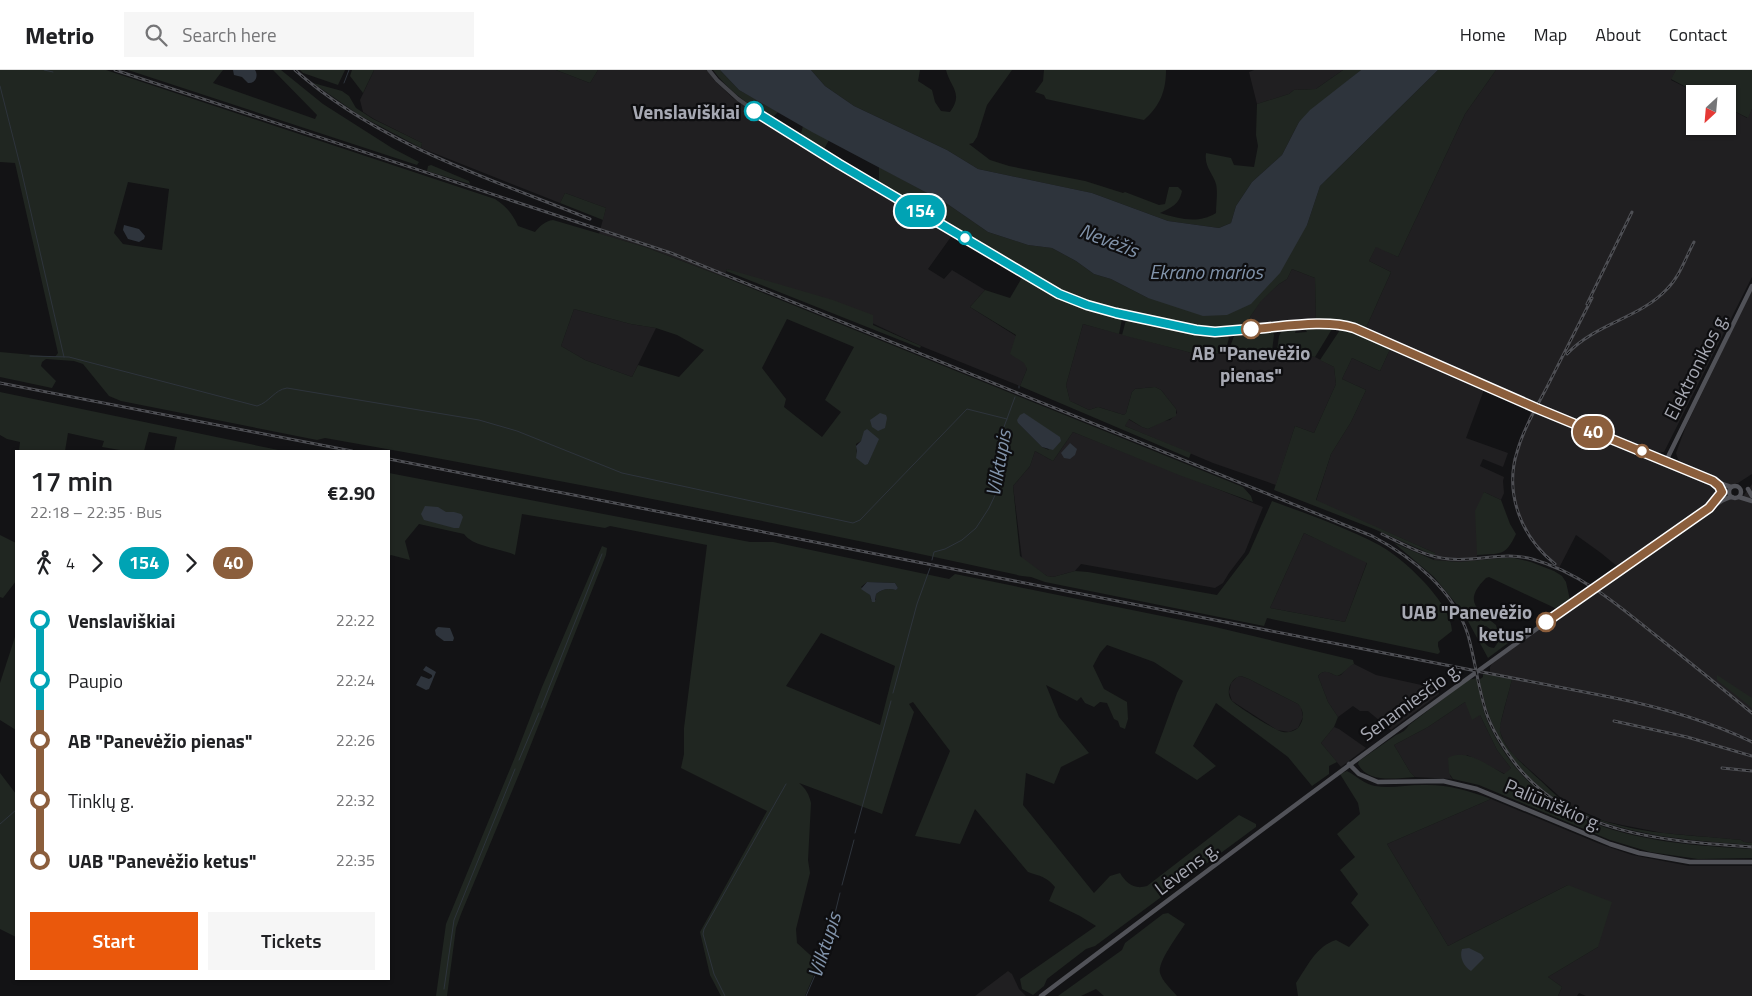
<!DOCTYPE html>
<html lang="en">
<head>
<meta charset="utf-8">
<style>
  body { margin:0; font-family:"Titillium Web",sans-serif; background:#f6f6f6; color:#202124; height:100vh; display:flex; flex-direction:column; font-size:19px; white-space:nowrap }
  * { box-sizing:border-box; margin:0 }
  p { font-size:16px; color:#757577 }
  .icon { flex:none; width:28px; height:28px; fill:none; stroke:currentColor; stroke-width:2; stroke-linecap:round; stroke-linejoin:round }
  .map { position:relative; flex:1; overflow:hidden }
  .side { position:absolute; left:15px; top:380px; width:375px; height:530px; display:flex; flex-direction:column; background:#fff; border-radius:0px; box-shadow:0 1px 4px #0004 }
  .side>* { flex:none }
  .badge { padding:0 10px; border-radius:16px; font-size:18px; line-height:32px }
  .needle { width:32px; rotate:206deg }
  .controls { position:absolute; left:1686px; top:15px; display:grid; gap:10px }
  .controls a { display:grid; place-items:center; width:50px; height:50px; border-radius:0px; background:#fff; box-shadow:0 1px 4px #0004; font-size:25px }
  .map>.badge { position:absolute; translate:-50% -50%; box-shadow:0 0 0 2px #fff }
  .legs { display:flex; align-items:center; gap:8px; height:55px; padding:0 15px; font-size:16px }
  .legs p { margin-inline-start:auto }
  .head { display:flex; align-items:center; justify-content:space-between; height:85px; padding:0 15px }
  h1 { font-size:28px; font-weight:600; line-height:38px }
  .button { display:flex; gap:10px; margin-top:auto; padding:10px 15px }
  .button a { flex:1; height:58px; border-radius:0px; background:#ea580c; color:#fff; font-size:20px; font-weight:600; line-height:58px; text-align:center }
  .button a+a { background:#f6f6f6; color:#202124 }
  ul { padding:0 15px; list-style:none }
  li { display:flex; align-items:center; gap:18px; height:60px; font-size:19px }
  li i { display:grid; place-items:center; width:8px; height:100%; margin:0 6px; background:currentColor }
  li i::after { content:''; width:12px; height:12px; margin:-6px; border:4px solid; border-radius:50%; background:#fff }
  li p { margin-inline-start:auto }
  li:first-child i { background:linear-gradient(#0000 50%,currentColor 0) }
  li:last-child i { background:linear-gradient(currentColor 50%,#0000 0) }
  header { display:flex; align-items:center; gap:30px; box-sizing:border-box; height:70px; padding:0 25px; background:#fff; border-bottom:1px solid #e0e0e0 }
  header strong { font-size:24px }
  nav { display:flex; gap:28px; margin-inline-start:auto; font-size:18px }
  .search { width:350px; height:45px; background:#f6f6f6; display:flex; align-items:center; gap:12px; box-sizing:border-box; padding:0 18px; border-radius:0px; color:#757577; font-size:19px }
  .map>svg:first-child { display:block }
  .built { fill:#201f21 }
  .green { fill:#202621; fill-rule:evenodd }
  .water { fill:#2e343c }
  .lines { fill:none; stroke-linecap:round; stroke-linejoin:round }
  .stream { stroke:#2e343c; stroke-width:1 }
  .secondary { stroke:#434449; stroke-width:4 }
  .primary { stroke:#515258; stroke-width:4.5 }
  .rail-casing { stroke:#4e4f54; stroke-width:3 }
  .rail { stroke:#0e0e10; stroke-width:1; stroke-dasharray:4; stroke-linecap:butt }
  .line-1-casing { stroke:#fff; stroke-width:11 }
  .line-2-casing { stroke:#fff; stroke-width:11 }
  .line-1 { stroke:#00a3b4; stroke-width:8 }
  .line-2 { stroke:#8b5e3c; stroke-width:8 }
  .stop-1-dot { fill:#fff; stroke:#00a3b4; stroke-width:2.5 }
  .stop-2-dot { fill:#fff; stroke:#8b5e3c; stroke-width:2.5 }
  .labels { text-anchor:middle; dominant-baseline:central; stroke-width:4.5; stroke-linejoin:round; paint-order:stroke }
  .stop-label { font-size:19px; font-weight:bold; fill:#a7a9b3; stroke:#0e0e10; text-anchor:end }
  .street-label { font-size:19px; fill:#a7a9b3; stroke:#0e0e10 }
  .water-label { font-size:20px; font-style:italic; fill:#8193aa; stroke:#0e0e10 }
</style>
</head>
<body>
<header>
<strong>Metrio</strong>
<div class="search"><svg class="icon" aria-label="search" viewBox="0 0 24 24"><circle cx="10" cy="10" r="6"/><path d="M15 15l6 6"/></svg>Search here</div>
<nav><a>Home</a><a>Map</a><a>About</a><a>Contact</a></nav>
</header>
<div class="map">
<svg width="1752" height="926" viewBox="0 0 1752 926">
  <rect width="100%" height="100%" fill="#131315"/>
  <g class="built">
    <polygon points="374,0 556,0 590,13 598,0 708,0 714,10 733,28 767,52 821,86 953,164 928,199 944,209 952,200 985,220 970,237 1016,266 1027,299 1020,316 921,276 872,253 727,199 724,207 645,177 599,164 606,138 565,123 560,133 421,78 422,73 374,49 363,42 360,30"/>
    <polygon points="1254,0 1343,0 1316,19 1294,20 1289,24 1257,34 1249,2"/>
    <polygon points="1496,0 1676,0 1671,10 1699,24 1695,24 1695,56 1728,56 1728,38 1747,48 1752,39 1752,207 1664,382 1655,383 1614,367 1501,320 1365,260 1391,202 1369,191 1376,176 1398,187 1465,44"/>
    <polygon points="1292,199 1315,208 1316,252 1249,258 1250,247 1261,230 1279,214 1287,209"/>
    <polygon points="1752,220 1752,404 1738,413 1730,415 1710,408 1682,393 1678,389 1676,383 1686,356"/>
    <polygon points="574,239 631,254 656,258 632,307 585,290 561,276"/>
    <polygon points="1083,254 1196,284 1277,281 1315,287 1334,297 1336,314 1314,363 1295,356 1276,415 1213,393 1125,356 1128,349 1142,357 1148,359 1163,351 1170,350 1177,343 1176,339 1161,320 1155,317 1135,319 1132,322 1126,343 1124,345 1098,337 1089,340 1070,331 1066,315"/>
    <polygon points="1391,277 1485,317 1466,368 1508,383 1503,397 1483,389 1480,396 1504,407 1503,411 1504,423 1501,430 1484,422 1477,470 1477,491 1460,492 1434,490 1435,483 1316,431 1331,384 1351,352 1366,320 1342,309 1352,288 1380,301"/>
    <polygon points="1532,339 1719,417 1721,423 1702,439 1618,497 1601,483 1576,465 1559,498 1543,485 1529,468 1520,451 1513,429 1511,408 1513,389"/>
    <polygon points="1073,362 1263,437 1245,482 1229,503 1223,513 1215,518 1081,494 1075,501 1053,507 1047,506 1022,489 1013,416 1030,396 1035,381 1053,391"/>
    <polygon points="1752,414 1752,773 1744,772 1741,770 1663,763 1622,755 1604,751 1569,735 1513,685 1504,672 1499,659 1512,609 1490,605 1490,597 1492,593 1673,464 1719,434 1730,429 1735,430 1741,429"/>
    <polygon points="1304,463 1367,492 1345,552 1270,538"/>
    <polygon points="1354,594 1376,605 1435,618 1438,620 1439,624 1391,660 1368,641 1360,641 1353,636 1338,647 1328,632 1318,606 1321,603 1326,601 1337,606 1341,605 1349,596"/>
    <polygon points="1241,606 1249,609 1298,634 1301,637 1303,647 1298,658 1289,662 1277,660 1232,631 1229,622 1231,613 1237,607"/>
    <polygon points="1465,632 1480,645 1497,680 1511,698 1505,704 1467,685 1450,706 1453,709 1415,707 1410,702 1394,675 1428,657"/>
    <polygon points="1334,657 1339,659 1366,678 1341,697 1321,673"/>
    <polygon points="1491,729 1600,774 1632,785 1689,796 1752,796 1752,926 1586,926 1579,923 1577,926 1558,926 1562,917 1548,907 1598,877 1568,815 1448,876 1387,774"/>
    <polygon points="1008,901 1012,904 1019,919 1026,926 975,926"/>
  </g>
  <g class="green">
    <path d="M0 0H106L495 129C507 137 512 143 518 156L535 162C540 156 545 151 553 150L645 177 724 207 1243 417 1251 426 1253 432 1179 405 1073 362 1053 391 1035 381 1030 396 1013 416 1020 486 1047 506 1053 507 1075 501 1088 502 1217 525 1249 483 1272 431C1307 444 1345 457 1379 475 1402 487 1452 533 1452 561L1438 572V576L1440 582 1438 584 1267 548 1264 556 1045 512 1031 507 1022 506C790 455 558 409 325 368L317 370 121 331 109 326 83 294 74 291 46 289 42 292 41 296 56 311 52 318 0 307V282L55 287 58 283 15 93 0 92ZM128 112 169 119 162 180 123 174 114 163ZM574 239 631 254 656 258 677 265 704 280 679 307 638 295 632 307 585 290 561 276ZM787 249 854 277 825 330 841 342 822 367 784 337 786 329 762 298ZM1025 345 1049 380 1042 377 1018 353ZM863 368 878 369 868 394 857 384 856 374 861 371ZM1304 463 1367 493 1345 552 1270 538Z"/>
    <polygon points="128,0 223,0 213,13 315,49 317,45 273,0 281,0 323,34 392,78 419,92 417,95"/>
    <polygon points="300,0 345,0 338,15 303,3"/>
    <polygon points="352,0 374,0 363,23 350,6"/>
    <polygon points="556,0 598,0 590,13"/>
    <path d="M713 0H720L739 20 778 42 771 49C750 35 728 21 713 0Z"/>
    <path d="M811 0H920L918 11 932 20 935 32 941 41 950 42C964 23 950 17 946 0H1012L987 35 977 67 973 73 969 74 990 90 1009 96 1085 111 1123 123 1125 122 1159 135 1165 134 1169 117H1178L1182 121C1179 135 1172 137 1160 143 1180 149 1198 154 1216 143 1216 134 1218 122 1216 114 1213 103 1204 97 1206 83L1231 88 1234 95 1254 97 1258 76 1256 65 1257 34 1289 24 1294 20 1316 19 1343 0H1361L1299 52 1282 85 1252 112 1236 136 1231 153 1219 158 1168 151 1092 123 978 99 947 80 854 36 825 16Z"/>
    <path d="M1044 0H1166C1166 21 1160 36 1144 50L1046 29 1044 25 1035 22 1043 11Z"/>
    <polygon points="1438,0 1496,0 1465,44 1398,187 1376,177 1369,191 1391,202 1365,260 1343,252 1316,252 1315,208 1292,199 1287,209 1279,214 1261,231 1250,247 1249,258 1221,260 1196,257 1153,246 1092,234 1069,226 1033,207 984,177 975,169 955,159 879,114 879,97 946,133 988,162 1028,175 1052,178 1076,191 1094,204 1111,209 1148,228 1307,155 1320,116"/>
    <polygon points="1676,0 1752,0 1752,39 1748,48 1728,38 1728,24 1699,24 1671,9"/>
    <polygon points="313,13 342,21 349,26 356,38 373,49 422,73 421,78 359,45"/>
    <polygon points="803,56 829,70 823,81 800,67"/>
    <polygon points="431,95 469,111 470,114 427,101 428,96"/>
    <polygon points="565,123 606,138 603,150 560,133"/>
    <polygon points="727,199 833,230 873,245 873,255 921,276 920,278 726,201"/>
    <polygon points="1023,206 1074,234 1115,245 1122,249 1119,264 1083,254 1066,315 1070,331 1089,340 1098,337 1124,345 1126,343 1132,322 1135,319 1155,317 1161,320 1176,339 1176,346 1148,359 1142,357 1129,349 1125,356 1191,383 1189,388 1020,316 1027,299 1024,293 1010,284 1016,265 970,237 985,220 1010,228"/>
    <polygon points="1132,248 1201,263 1227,264 1229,268 1225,283 1196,284 1122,265 1126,250"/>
    <polygon points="1316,256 1331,256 1332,259 1315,287 1277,281 1279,266 1282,260 1296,260 1295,263 1307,262 1305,259"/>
    <polygon points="1342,257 1351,259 1391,277 1380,301 1352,288 1342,309 1366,320 1351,352 1331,384 1316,430 1435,483 1435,486 1374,459 1274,420 1295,356 1314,363 1336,314 1334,297 1320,290"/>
    <polygon points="1271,261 1273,262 1274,265 1272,281 1228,283 1235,263"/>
    <polygon points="0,322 283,381 174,381 177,367 149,362 144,381 126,381 102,377 104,371 68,363 65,381 19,381 20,372 7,369 0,365"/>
    <path d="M389 403 750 472H773L949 509 955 504 1211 556 1353 590 1354 594C1347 597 1344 604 1337 606 1330 603 1324 598 1318 606L1328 632 1338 647 1334 657 1321 673 1337 692 1329 696V704L1312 716 1288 687 1216 633 1193 676 1216 696 1197 710 1155 683 1177 623 1183 611 1154 592 1107 575 1100 583 1093 596 1104 619 1127 632 1128 649 1125 659 1120 657 1118 651 1114 649 1107 633 1100 632 1094 637 1085 633 1081 627 1077 631 1046 615 1059 647 1089 683 1061 697 1054 714 1026 703 1023 735 1094 823 1110 806 1120 803C1126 813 1134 820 1147 816L1239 745 1256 754V757L1095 876 1086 879 1047 909 1044 916 1033 925 1022 919 1020 909 1096 856 1080 846 1049 831 1055 817C1047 807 1040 806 1028 802L975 739 960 774 915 766 950 681 913 632 909 634 914 642 882 744 799 713C806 719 809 724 811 733L808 790 810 803 796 859 797 873 819 893 805 926H721L710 905 700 862 767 741 681 698 684 684V658L707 475 610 456 605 458 522 444 515 485C500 478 473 477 464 464L419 454 405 471 410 490 391 485 389 486ZM867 512 895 513 898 518 896 520C888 518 882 519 876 524V530H871L870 525 861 517ZM821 563 895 596 880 655 786 616ZM1241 606 1249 609 1298 634C1305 641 1304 651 1298 658 1294 661 1289 663 1283 662 1276 661 1238 637 1232 631 1225 623 1230 608 1241 606Z"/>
    <path d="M1484 422 1501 430 1510 454 1516 464C1505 487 1501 483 1477 485L1475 441Z"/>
    <polygon points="0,465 16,473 16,511 3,528 0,527"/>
    <path d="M1394 473 1434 490 1460 492 1501 488H1514L1531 492 1554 501 1562 506 1566 512 1570 530 1557 539 1489 507 1486 508C1463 531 1476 539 1496 555L1497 559 1493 561 1486 556H1482C1479 565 1484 578 1494 578L1501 568 1507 565 1512 570 1488 588 1463 542 1434 507Z"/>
    <polygon points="602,476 607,478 606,485 522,697 461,844 456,858 447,926 436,926 446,854 515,687 542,617"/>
    <polygon points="16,564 16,660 0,650 0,613"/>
    <path d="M1483 604 1512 609C1510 619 1499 654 1500 661 1504 679 1520 691 1532 703 1544 713 1556 727 1570 736 1619 765 1685 764 1741 770L1744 772 1752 773V775C1651 768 1539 760 1492 653 1486 639 1483 624 1479 610L1483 607Z"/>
    <polygon points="1717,605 1752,628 1752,638 1717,610"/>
    <path d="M1477 608C1480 625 1483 644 1491 659 1543 764 1648 773 1752 779V788L1698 789 1650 782 1610 770 1479 715 1453 709 1449 703 1448 688C1465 677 1489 696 1504 704L1511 698 1497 680 1480 645 1472 650 1465 632 1428 657 1394 675 1410 702 1415 707C1397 708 1368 714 1358 694L1359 691 1396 665C1403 662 1405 661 1409 655L1468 610Z"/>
    <path d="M1347 701C1357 706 1364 714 1375 716 1390 719 1406 715 1422 715 1446 714 1468 720 1491 729L1387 774 1448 876 1568 815 1612 832 1598 877 1548 907 1562 917 1558 926H1298L1296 913C1307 897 1316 876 1336 870L1349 877 1369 855 1351 833 1358 824 1340 800 1355 787 1337 764 1360 744 1358 733 1340 704Z"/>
    <polygon points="0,703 16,724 16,755 15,760 16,763 16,867 0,859"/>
    <path d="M1168 843 1185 854C1179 864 1157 892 1160 903 1162 911 1172 920 1177 926H1104L1096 919 1081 926H1058L1122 880 1125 873 1163 844Z"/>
  </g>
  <g class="water">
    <path d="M233 0H255C259 6 255 14 248 13L242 7 234 5Z"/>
    <polygon points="720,0 811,0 825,16 854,36 947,80 978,99 1092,123 1168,151 1219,158 1231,153 1236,136 1252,112 1282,85 1299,52 1310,40 1361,0 1438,0 1320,116 1307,155 1280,203 1251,234 1227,245 1203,246 1148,228 1111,209 1094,204 1076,191 1052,178 1028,175 988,162 946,133 812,62 739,20"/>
    <polygon points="124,155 139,159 145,166 144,169 139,172 128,169 123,160"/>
    <polygon points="880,343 886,345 887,348 885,358 878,361 872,357 870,350"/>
    <polygon points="1024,343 1060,367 1061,371 1053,380 1042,377 1018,353 1017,350 1020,345"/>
    <polygon points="867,359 879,369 868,394 865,395 856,388 857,381 856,376 861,371 864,361"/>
    <polygon points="1070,373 1077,379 1075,385 1070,389 1064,388 1061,383"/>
    <polygon points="425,436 438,437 446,442 454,442 461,444 463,447 459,458 454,458 424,450 421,444"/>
    <path d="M867 512 895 513 898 518 896 520C888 518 882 519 876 524L875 532H872L870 525 861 519Z"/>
    <polygon points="438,557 450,558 454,568 453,571 444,571 436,565 435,560"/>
    <polygon points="426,596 436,602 429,619 426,620 416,615 421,606 429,609 432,607 432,605 423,600"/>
    <path d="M1469 878 1481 884 1484 888 1471 901C1464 897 1459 887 1462 879Z"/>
  </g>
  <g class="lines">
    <g class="stream">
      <polyline points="44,0 53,2"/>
      <polyline points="344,13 349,0"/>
      <polyline points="0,16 21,99 64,287"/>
      <path d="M30 286 69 287 257 336C270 332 274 320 287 318L479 350 517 361 622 403 853 453 860 450 967 339 1007 349"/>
      <polyline points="1019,318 1019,316"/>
      <polyline points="932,490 934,482 945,479 962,470 976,458 989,438 997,421 1002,374 1001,365 1015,327"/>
      <polyline points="893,623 917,534 930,498"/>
      <polyline points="541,638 602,484"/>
      <polyline points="519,690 539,643"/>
      <polyline points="0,754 16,740"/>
      <polyline points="855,763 891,631"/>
      <polyline points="842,815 854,770"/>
      <polyline points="444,919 454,850 515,699"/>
      <polyline points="725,926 714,904 703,864 704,859 786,714"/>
      <polyline points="806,926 826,880 840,823"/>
    </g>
    <polyline class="secondary" points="709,0 717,10 738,29 771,52 1038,212 1059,224 1087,235 1116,243 1196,260 1231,261 1325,254 1346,255 1536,338 1666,391"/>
    <g class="primary">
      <circle cx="1735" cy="422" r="6"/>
      <polyline points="1731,417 1713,411 1666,391 1752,216"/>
      <polyline points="1748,419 1752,426"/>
      <polyline points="1739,427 1752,431"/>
      <path d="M1712 434C1718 427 1725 425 1719 416"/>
      <polyline points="1349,694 1359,704 1378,712 1443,711 1477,719 1610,774 1639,783 1690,792 1752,792"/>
      <path d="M1041 926C1228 785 1415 644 1607 509 1640 485 1677 455 1713 436 1719 433 1724 428 1732 427"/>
    </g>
    <g class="rail-casing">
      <g id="rail">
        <path d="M115 0 671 183 1372 466C1412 487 1454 520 1468 565 1475 590 1478 617 1486 642 1492 660 1503 677 1514 692 1570 766 1667 771 1752 777"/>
        <path d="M295 0C379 74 488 108 590 149"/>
        <polyline points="1587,234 1632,142"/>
        <path d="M1567 284C1596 253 1639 249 1667 219 1680 206 1686 187 1694 172"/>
        <polyline points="0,313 352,381"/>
        <path d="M389 389 1610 627C1660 637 1707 650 1752 672"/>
        <path d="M1382 464C1403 474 1425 487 1449 489 1477 492 1504 481 1532 489 1579 502 1617 534 1654 564 1687 590 1719 616 1752 643"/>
        <path d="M1555 494C1522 468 1504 424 1517 382 1523 360 1536 338 1547 317 1562 287 1577 258 1592 228"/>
        <polyline points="1614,651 1687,667 1752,686"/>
        <polyline points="1722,698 1752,701"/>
      </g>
    </g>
    <use href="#rail" class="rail"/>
  </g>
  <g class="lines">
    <g class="line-1-casing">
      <polyline id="line-1" points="754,41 839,94 1059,224 1087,235 1116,243 1196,260 1215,262 1251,259"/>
    </g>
    <g class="line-2-casing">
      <path id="line-2" d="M1251 259C1282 257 1325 249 1354 258L1536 338 1713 411 1719 416 1722 422 1709 438 1546 552"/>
    </g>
    <use href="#line-1" class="line-1"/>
    <use href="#line-2" class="line-2"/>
  </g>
  <g class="stop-1-dot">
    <circle cx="754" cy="41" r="9"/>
    <circle cx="965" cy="168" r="6"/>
  </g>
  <g class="stop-2-dot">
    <circle cx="1251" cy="259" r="9"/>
    <circle cx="1642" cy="381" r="6"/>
    <circle cx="1546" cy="552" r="9"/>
  </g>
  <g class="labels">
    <g class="stop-label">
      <text x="740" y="41">Venslaviškiai</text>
      <text x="1251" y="282" text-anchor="middle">AB "Panevėžio<tspan x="1251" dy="22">pienas"</tspan></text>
      <text x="1532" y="541">UAB "Panevėžio<tspan x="1532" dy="22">ketus"</tspan></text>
    </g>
    <g class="street-label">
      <text transform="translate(1695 296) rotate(-63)">Elektronikos g.</text>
      <text transform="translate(1410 631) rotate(-36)">Senamiesčio g.</text>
      <text transform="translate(1554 734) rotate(23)">Paliūniškio g.</text>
      <text transform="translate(1186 798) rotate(-37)">Lėvens g.</text>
    </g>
    <g class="water-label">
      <text transform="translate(1109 170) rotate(21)">Nevėžis</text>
      <text x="1206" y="201">Ekrano marios</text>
      <text transform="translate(998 393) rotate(-80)">Vilktupis</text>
      <text transform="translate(824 875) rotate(-72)">Vilktupis</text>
    </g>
  </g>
</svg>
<div class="controls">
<a><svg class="needle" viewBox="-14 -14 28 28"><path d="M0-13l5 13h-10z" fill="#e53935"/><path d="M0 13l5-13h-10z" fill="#757577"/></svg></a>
</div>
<b class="badge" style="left:920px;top:141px;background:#00a3b4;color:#fff">154</b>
<b class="badge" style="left:1593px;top:362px;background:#8b5e3c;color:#fff">40</b>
<section class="side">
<div class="head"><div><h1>17 min</h1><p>22:18 – 22:35 · Bus</p></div><b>€2.90</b></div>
<div class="legs"><svg class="icon" aria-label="walk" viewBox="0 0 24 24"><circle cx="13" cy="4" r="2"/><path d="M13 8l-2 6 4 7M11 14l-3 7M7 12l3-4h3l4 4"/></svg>4<svg class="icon" aria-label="forward" viewBox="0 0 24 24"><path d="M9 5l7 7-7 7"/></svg><b class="badge" style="background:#00a3b4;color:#fff">154</b><svg class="icon" aria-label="forward" viewBox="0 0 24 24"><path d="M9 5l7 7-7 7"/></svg><b class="badge" style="background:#8b5e3c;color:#fff">40</b></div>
<ul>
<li><i style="color:#00a3b4"></i><b>Venslaviškiai</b><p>22:22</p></li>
<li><i style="color:#00a3b4"></i><span>Paupio</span><p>22:24</p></li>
<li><i style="color:#8b5e3c"></i><b>AB &quot;Panevėžio pienas&quot;</b><p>22:26</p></li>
<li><i style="color:#8b5e3c"></i><span>Tinklų g.</span><p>22:32</p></li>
<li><i style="color:#8b5e3c"></i><b>UAB &quot;Panevėžio ketus&quot;</b><p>22:35</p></li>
</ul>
<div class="button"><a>Start</a><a>Tickets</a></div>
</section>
</div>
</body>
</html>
